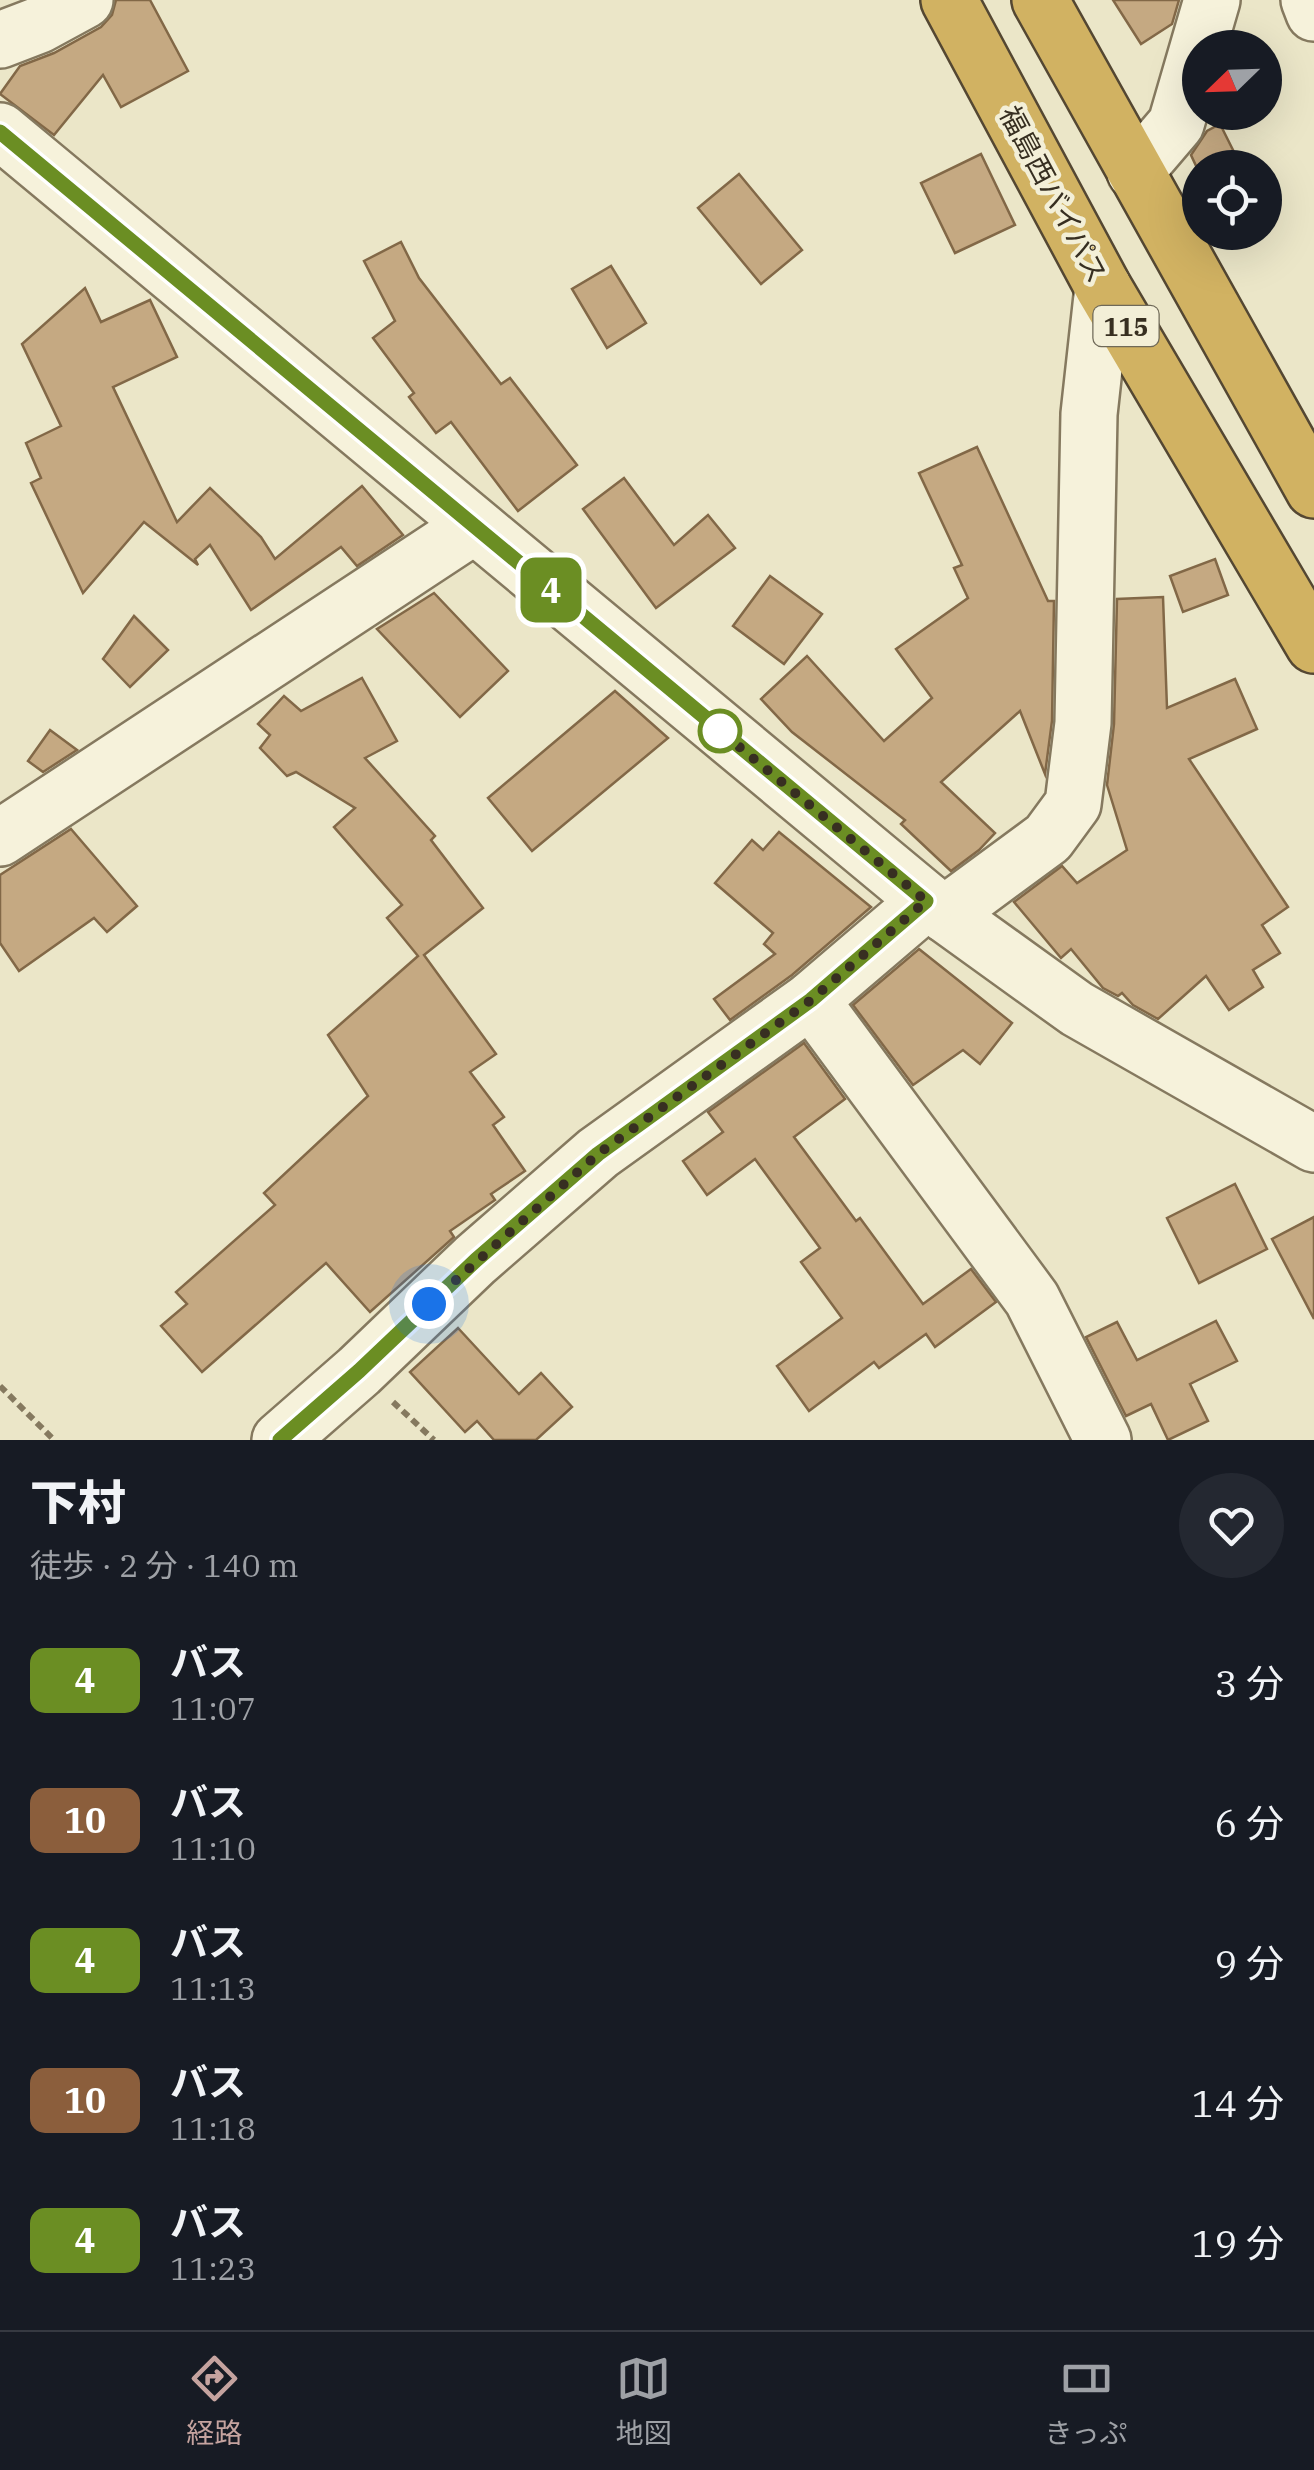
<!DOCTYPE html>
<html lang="ja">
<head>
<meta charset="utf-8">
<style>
  body { margin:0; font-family:"IBM Plex Serif","Noto Sans JP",serif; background:#242831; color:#f1f3f6; height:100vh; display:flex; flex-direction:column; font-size:38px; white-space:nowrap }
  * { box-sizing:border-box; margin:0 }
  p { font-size:32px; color:#9ea1a6 }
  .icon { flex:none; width:55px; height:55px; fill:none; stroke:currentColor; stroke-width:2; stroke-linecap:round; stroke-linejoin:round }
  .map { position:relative; height:1440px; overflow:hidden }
  .details { display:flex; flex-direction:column; background:#171b24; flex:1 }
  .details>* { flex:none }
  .badge { padding:0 20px; border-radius:15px; font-size:35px; line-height:65px }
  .needle { width:65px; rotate:247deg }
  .tools { position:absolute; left:1182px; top:30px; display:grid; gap:20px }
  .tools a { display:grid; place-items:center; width:100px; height:100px; border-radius:50%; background:#171b24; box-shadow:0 10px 40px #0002; font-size:50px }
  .you { position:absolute; width:50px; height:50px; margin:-25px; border:8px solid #fff; border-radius:50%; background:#1a73e8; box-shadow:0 0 0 15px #1a73e833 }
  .map>.badge { position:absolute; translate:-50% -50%; box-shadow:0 0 0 5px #fff }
  .round { display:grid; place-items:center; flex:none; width:105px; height:105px; border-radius:52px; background:#242831 }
  .overview { display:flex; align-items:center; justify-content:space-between; height:170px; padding:0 30px }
  h1 { font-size:48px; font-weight:800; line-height:75px }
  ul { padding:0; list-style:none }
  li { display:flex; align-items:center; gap:30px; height:140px; padding:0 30px }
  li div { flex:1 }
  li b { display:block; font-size:38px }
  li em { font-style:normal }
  li .badge { min-width:110px; font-weight:700; text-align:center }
  .menu { display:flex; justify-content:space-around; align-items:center; height:140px; border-top:2px solid #363941; background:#171b24; font-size:28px; color:#9ea1a6 }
  .menu a { display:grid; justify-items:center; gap:5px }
  .menu .selected { color:#c5a39f }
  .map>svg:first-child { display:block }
  .building { fill:#c5a982; stroke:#826847; stroke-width:2.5 }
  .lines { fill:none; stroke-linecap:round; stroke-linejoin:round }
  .minor-casing { stroke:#85795f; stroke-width:60 }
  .highway-casing { stroke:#544732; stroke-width:60 }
  .path { stroke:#85795f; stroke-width:6; stroke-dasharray:8 5; stroke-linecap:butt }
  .minor { stroke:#f6f2db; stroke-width:55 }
  .highway { stroke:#d1b262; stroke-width:55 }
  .line-casing { stroke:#fff; stroke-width:22 }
  .line { stroke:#6b8e23; stroke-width:15 }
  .walk { stroke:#372f21; stroke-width:10; stroke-dasharray:0 18 }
  .stop-dot { fill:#fff; stroke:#6b8e23; stroke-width:5 }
  .labels { text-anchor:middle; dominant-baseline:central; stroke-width:9; stroke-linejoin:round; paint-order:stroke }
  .shield { fill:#f3efd7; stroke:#6f6958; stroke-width:2.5 }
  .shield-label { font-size:25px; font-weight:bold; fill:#372f21 }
  .street-label { font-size:28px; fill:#372f21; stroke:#f3efd7 }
</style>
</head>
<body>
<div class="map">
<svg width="1314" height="1440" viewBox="0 0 1314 1440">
  <rect width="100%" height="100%" fill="#ebe6c8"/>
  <g class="building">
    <polygon points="116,0 150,0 188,71 121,107 103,75 54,135 0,94 20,66 54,53 101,27 112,15"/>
    <polygon points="1113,0 1179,0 1172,24 1141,44"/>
    <polygon points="1220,124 1242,168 1197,168 1191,155 1207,131"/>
    <polygon points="981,154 1015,225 955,253 921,183"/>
    <polygon points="739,174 802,250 761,284 698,208"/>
    <polygon points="401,242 419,278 501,384 510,378 577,465 518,511 451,422 436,433 409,397 414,393 373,338 395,321 364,261"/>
    <polygon points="611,266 646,323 607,348 572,289"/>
    <polygon points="85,288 101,322 150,300 177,357 113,387 177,522 210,488 261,537 275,559 362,486 403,535 357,566 341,547 251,610 210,545 195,559 198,565 144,522 83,593 31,483 41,478 26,443 61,426 22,344"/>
    <polygon points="977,447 1048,601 1054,601 1052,721 1045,774 1020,711 941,782 995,833 979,850 951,871 901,824 905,820 792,732 761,699 807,656 884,741 932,698 896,649 968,598 954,568 962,565 919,473"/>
    <polygon points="624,478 674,545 708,515 735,548 656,608 583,509"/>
    <polygon points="1215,559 1228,595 1183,612 1170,576"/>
    <polygon points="770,576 822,614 784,664 733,626"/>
    <polygon points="434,593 508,671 460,717 377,629"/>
    <polygon points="1163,597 1167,708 1235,679 1257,729 1189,759 1288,907 1262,925 1280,953 1253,970 1263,987 1229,1010 1206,976 1158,1019 1133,1005 1122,993 1118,996 1103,988 1071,949 1061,958 1014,902 1062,866 1077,883 1127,850 1107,785 1114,724 1117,599"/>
    <polygon points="134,616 168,650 130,687 103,659"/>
    <polygon points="362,678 397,741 365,758 435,836 431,840 483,908 424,955 496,1054 470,1072 504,1117 493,1125 525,1171 491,1194 495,1200 450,1231 454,1237 370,1312 326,1263 202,1372 161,1326 187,1304 176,1292 275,1205 264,1193 368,1096 328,1035 418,956 387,918 402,905 334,827 355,808 296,772 287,776 260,748 270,735 258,724 284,696 301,711"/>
    <polygon points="615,691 668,738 532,851 488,798"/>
    <polygon points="50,730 77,750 43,772 28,761"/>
    <polygon points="71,829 137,906 107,932 94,918 19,971 0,943 0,875"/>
    <polygon points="779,832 871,907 792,975 730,1020 714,999 775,954 764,944 773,933 715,883 752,840 763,850"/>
    <polygon points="919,949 1012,1023 980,1064 963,1050 913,1085 853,1005"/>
    <polygon points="804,1043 845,1099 794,1137 856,1221 860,1218 923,1304 971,1269 996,1302 935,1347 926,1334 879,1368 874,1362 809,1411 777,1366 842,1318 801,1262 820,1248 755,1159 707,1195 683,1161 723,1132 708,1112"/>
    <polygon points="1235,1184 1267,1249 1199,1283 1167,1218"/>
    <polygon points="1314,1217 1314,1319 1272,1239"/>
    <polygon points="1216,1321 1237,1361 1190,1384 1208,1421 1168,1440 1151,1404 1126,1416 1086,1337 1117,1322 1137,1360"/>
    <polygon points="458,1328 519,1394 541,1373 572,1407 536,1440 494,1440 477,1421 465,1432 410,1372"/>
  </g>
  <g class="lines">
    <g class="minor-casing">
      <g id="minor">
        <polyline points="1309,0 1314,13"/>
        <polyline points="0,40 39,25 85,0"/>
        <polyline points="0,131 927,901 1077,1009 1314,1144"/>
        <polyline points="1135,172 1176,124 1212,0"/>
        <polyline points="0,838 474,526"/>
        <polyline points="945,914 1048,838 1073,804 1083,723 1089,414 1103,287"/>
        <polyline points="811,1000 1032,1299 1103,1440"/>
        <polyline points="280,1440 359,1371 475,1260 598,1153 811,1000 927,901"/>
      </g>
    </g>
    <g class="highway-casing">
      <g id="highway">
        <polyline points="949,0 1103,287 1314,645"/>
        <polyline points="1040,0 1314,490"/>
      </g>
    </g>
    <g class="path">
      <polyline points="0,1386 54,1440"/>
      <polyline points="393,1402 434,1440"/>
    </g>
    <use href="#minor" class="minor"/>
    <use href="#highway" class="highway"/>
  </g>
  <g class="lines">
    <g class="line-casing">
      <polyline id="line" points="0,132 926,901 811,1000 598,1154 476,1260 359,1371 280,1440"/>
    </g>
    <use href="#line" class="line"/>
    <polyline class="walk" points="429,1304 598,1154 811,1000 926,901 720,731"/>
  </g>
  <circle class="stop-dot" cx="720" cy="731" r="20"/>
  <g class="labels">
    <rect class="shield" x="1093.5" y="306" width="65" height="40" rx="8"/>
    <g class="shield-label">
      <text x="1126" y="326">115</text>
    </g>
    <g class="street-label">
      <text transform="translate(1054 194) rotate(62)">福島西バイパス</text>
    </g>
  </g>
</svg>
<div class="tools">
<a><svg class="needle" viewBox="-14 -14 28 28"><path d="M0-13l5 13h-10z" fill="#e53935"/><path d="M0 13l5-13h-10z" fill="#9ea1a6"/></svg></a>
<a><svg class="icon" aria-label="locate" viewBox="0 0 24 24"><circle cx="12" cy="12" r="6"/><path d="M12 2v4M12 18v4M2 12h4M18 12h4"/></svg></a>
</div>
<div class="you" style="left:429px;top:1304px"></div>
<b class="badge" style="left:551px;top:590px;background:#6b8e23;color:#fff">4</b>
</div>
<section class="details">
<div class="overview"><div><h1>下村</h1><p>徒歩 · 2 分 · 140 m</p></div><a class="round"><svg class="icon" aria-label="heart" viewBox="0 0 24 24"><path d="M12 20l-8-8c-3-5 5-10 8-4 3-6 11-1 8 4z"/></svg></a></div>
<ul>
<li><span class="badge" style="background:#6b8e23;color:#fff">4</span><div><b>バス</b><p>11:07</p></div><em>3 分</em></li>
<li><span class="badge" style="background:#8b5e3c;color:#fff">10</span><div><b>バス</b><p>11:10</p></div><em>6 分</em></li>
<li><span class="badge" style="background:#6b8e23;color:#fff">4</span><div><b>バス</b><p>11:13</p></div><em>9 分</em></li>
<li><span class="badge" style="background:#8b5e3c;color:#fff">10</span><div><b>バス</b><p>11:18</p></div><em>14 分</em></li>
<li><span class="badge" style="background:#6b8e23;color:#fff">4</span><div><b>バス</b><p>11:23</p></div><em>19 分</em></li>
</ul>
</section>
<nav class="menu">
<a class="selected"><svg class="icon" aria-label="directions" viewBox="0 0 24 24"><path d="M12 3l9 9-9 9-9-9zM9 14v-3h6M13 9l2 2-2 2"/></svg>経路</a>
<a><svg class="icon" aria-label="map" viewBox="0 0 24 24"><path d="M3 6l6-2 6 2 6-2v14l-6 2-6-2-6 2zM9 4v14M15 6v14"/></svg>地図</a>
<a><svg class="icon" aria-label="tickets" viewBox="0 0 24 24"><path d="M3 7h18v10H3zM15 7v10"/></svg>きっぷ</a>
</nav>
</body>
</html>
